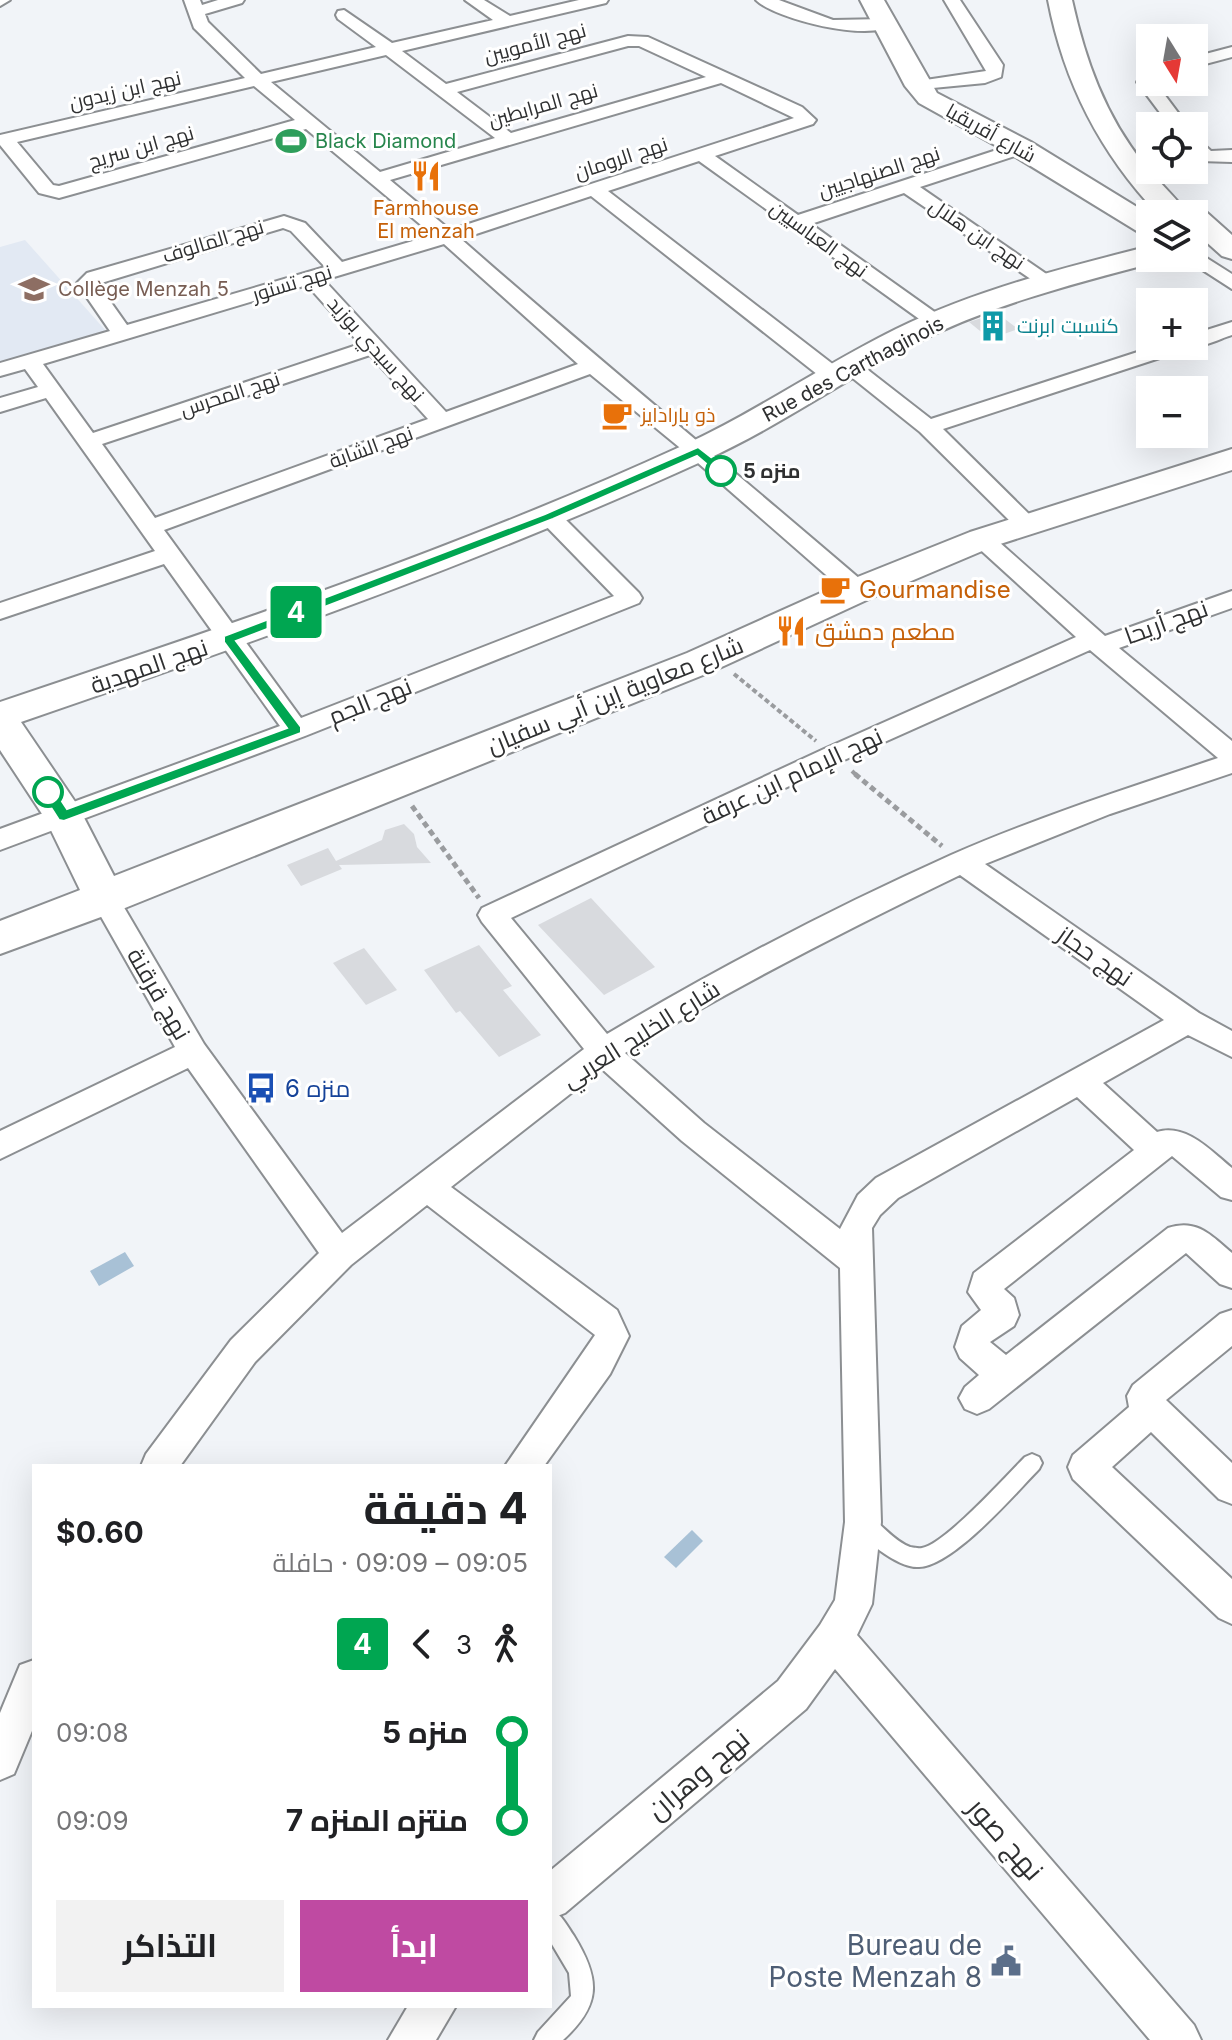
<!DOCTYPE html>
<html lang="ar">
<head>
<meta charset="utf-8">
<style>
  body { margin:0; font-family:Inter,Cairo,sans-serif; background:#f2f2f2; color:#202124; direction:rtl; height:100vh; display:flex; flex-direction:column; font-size:30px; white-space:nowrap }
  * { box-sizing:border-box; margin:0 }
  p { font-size:26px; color:#757577 }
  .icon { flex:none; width:44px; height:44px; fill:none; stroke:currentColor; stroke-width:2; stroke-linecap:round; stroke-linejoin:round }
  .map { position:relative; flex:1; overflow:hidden; direction:ltr }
  .side { position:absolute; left:32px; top:1464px; width:520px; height:544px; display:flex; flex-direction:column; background:#fff; border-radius:0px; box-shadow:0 8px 32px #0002; direction:rtl }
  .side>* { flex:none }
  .badge { padding:0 16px; border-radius:6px; font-size:28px; line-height:52px }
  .needle { width:52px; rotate:169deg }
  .buttons { position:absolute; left:1136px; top:24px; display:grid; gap:16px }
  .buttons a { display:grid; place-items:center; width:72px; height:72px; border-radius:0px; background:#fff; box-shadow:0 8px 32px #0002; font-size:40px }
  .map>.badge { position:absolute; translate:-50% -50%; box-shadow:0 0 0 4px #fff }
  .legs { display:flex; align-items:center; gap:12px; height:88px; padding:0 24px; font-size:26px }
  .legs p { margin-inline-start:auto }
  .overview { display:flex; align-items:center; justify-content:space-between; height:136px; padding:0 24px }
  h1 { font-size:44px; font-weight:700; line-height:60px }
  .primary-button { display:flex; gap:16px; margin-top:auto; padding:16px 24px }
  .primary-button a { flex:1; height:92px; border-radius:0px; background:#bf4aa2; color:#fff; font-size:32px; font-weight:700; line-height:92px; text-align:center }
  .primary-button a+a { background:#f2f2f2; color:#202124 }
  ul { padding:0 24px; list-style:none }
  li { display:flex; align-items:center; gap:28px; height:88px; font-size:30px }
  li i { display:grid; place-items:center; width:12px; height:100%; margin:0 10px; background:currentColor }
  li i::after { content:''; width:20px; height:20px; margin:-10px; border:6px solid; border-radius:50%; background:#fff }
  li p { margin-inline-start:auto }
  li:first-child i { background:linear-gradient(#0000 50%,currentColor 0) }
  li:last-child i { background:linear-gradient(currentColor 50%,#0000 0) }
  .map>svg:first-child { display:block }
  .built { fill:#e2e9f3 }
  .water { fill:#a8c1d6 }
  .building { fill:#d8dade }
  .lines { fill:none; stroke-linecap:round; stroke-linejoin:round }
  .lane-casing { stroke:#8c8f92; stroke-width:4 }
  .street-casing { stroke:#8c8f92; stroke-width:4 }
  .secondary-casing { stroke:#8c8f92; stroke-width:4 }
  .path-far1 { stroke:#9a9c9f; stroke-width:4; stroke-dasharray:5 3; stroke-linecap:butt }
  .path { stroke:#9a9c9f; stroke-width:5; stroke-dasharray:6 4; stroke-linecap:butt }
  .lane { fill:#fff; fill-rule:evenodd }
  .street { fill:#fff; fill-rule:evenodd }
  .secondary { fill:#fff; fill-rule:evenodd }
  .line-1 { fill:#00a651; stroke:#fff; stroke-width:2 }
  .stop-1-dot { fill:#fff; stroke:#00a651; stroke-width:4 }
  .labels { text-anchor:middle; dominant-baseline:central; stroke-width:6; stroke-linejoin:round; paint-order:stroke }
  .far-street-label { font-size:20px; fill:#2f3031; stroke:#fff }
  .far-leisure-label { font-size:20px; fill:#27864d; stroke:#fff; text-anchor:start }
  .far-food-label { font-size:20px; fill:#c56008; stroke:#fff }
  .far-education-label { font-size:20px; fill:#785e54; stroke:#fff; text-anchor:start }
  .far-culture-label { font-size:20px; fill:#0d838f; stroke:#fff; text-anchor:start }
  .far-stop-label { font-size:20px; font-weight:bold; fill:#2f3031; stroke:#fff; text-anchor:start }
  .food-label { font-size:24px; fill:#c56008; stroke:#fff; text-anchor:start }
  .street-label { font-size:24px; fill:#2f3031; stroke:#fff }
  .transit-label { font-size:24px; fill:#164399; stroke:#fff; text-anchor:start }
  .near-street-label { font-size:28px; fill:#2f3031; stroke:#fff }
  .near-service-label { font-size:28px; fill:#4e5e75; stroke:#fff; text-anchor:end }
</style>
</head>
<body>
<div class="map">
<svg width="1232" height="2040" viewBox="0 0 1232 2040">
  <rect width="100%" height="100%" fill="#f1f4f8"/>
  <polygon class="built" points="25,240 106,331 0,365 0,247"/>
  <g class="water">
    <polygon points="125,1252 134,1266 99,1286 90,1271"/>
    <polygon points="692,1530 703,1541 676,1568 664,1557"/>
  </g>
  <g class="building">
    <polygon points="997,313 1018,329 990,339 969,322"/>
    <polygon points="404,824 414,834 417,847 431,863 339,865 342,869 301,886 287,865 328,848 336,861 382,840 385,830"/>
    <polygon points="591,898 655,967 604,995 538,925"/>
    <polygon points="479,945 512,986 503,990 541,1035 499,1057 460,1011 456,1013 424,970"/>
    <polygon points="364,948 397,990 366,1005 333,963"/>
  </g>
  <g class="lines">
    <g class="lane-casing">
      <g id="lane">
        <path d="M1032 1454 1039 1457 1042 1463 1039 1469C1015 1494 953 1566 919 1567 908 1568 894 1560 885 1554 873 1546 860 1536 854 1523L857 1516 864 1514C881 1521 891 1540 910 1547 912 1547 919 1549 922 1548 945 1544 1006 1476 1025 1457Z"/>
        <path d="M550 1909C562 1914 567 1926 574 1936 601 1980 601 2005 563 2040H534L538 2032 571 1996 569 1973 550 1941Z"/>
      </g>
    </g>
    <g class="street-casing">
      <g id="street">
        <polygon points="0,0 10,0 0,6"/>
        <path d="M184 0H200L202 5 218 0H244L242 3 205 14 208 22 261 74 376 47 338 19 336 15 338 11 344 10 392 43 493 20 465 0H484L510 16 579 0H608L606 3 402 51 446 84 628 36 648 37 802 107 816 120 813 124 715 156 798 215 1015 144H1027L1030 148 1027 152 920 187 1058 282 1055 286H1041L904 193 811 224 943 318 946 322 936 328 929 326 699 161 608 191 843 372 846 377 835 383 827 382 591 196 461 239C594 356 732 469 867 585L870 590 867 595H849L690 456 590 374 164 530 301 718 614 596 541 521 537 516 541 511H557L639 593 642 598 639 603 305 736 0 850V829L280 726 164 564 0 619V603L155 551 46 398 0 412V398L38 387 25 369 0 376V363L110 331 77 283 87 273 284 216 305 223 342 262 433 235 306 129 59 198 39 193 0 145V135L245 78 194 28ZM628 46H639L706 77 511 133 457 92ZM386 55 495 138 380 172 271 82ZM721 83 794 118 450 230 390 180ZM254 86 295 120 59 186 53 185 17 142ZM283 228 291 231 325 267 127 325 98 284ZM444 244 578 364 446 412 324 280ZM307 285 360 344 93 433 43 364ZM370 355 428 419 155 518 102 444Z"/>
        <path d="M756 0H779L833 20 885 19 893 24C872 43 775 19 756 0Z"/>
        <polygon points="944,0 960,0 1003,65 1001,77 985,83 912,90 909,86 912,82 986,71"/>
        <polygon points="1232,47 1232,57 1194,67 1194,57"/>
        <polygon points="1150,70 1150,82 1155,82 1188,126 1170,126 1137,82 1144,71"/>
        <polygon points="1194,140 1200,141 1211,151 1232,150 1232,162 1199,161 1194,155"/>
        <polygon points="1194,250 1232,274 1232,289 1187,260 1185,258 1194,258"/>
        <path d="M1232 322V335C1219 339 1203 348 1189 346H1194V334Z"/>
        <polygon points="1156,346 1187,346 1184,350 943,429 1035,520 1039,525 1035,530 1019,530 920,432 840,368 843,363 859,363 931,419"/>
        <path d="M982 532 990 534 1105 636 1232 591V608L1119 648 1232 741V773L1110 814 985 864 1199 1013 1232 1031V1057L1188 1035 1103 1083 1157 1132C1186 1123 1211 1151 1232 1168V1200L1221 1197 1172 1156 1004 1289 1014 1298 1019 1315 1014 1326 990 1342 1006 1355 1168 1228C1197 1218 1212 1236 1232 1253V1288L1220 1284 1186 1253 989 1409 977 1414 965 1409 959 1398 965 1387 979 1375 960 1358 955 1347 962 1326 981 1310 968 1292 974 1273 1134 1150 1077 1097 898 1198 880 1215 872 1228 881 1522 872 1604 857 1635 1194 2025 1201 2040H1150L835 1669 806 1709 565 1913 550 1919V1871L778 1681 820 1625 835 1600 845 1522 840 1268 682 1141 602 1069 451 1187 617 1310 629 1336 610 1374 544 1466H505L595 1335 427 1205 351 1265 255 1362 180 1466H141L146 1454 231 1340 319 1253 188 1068 0 1159V1131L175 1047 91 899 95 892 105 889 115 892 204 1044 342 1233 584 1049 482 922 478 915 482 908 824 749 1076 637 974 544 970 539 974 534ZM1090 650 1218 758C1128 788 1038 817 951 855 833 908 718 968 607 1034L511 918 842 761ZM960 875 1164 1020 876 1178 858 1195 840 1229 704 1123 625 1053C734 987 846 930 960 875Z"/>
        <polygon points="1232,1310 1232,1346 1166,1400 1232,1463 1232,1504 1219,1499 1151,1432 1112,1467 1232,1579 1232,1624 1219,1618 1073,1479 1068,1467 1073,1455 1129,1407 1127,1396 1133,1385 1220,1314"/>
        <polygon points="34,1660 34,1726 14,1774 0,1780 0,1713 20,1665"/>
        <polygon points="408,2006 456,2006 436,2040 388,2040"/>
      </g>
    </g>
    <g class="secondary-casing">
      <g id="secondary">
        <polygon points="860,0 884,0 937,93 1031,142 1150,215 1150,236 1140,233 1011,154 919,103 905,86"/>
        <path d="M1048 0H1072C1085 59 1105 116 1144 164 1157 180 1172 194 1185 210H1204L1232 235V259L1222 256 1194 231V214H1158C1100 153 1064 83 1048 0Z"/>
        <path d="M1150 246V258H1162L1160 261C1077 283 992 304 914 344 843 380 777 428 703 461 481 562 251 643 21 722L78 806 114 876 687 653 845 582 970 532 1232 449V470L994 546 871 598 713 671 120 910 0 954V921L80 890 46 820 0 750V702C230 625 462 547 682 446 756 412 823 365 896 329 976 290 1063 268 1150 246Z"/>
      </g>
    </g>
    <g class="path-far1">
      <polyline points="734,674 816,741"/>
      <polyline points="852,771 857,776"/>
    </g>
    <g class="path">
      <polyline points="855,774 942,846"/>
      <polyline points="412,806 479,898"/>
    </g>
    <use href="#lane" class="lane"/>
    <use href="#street" class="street"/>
    <use href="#secondary" class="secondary"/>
  </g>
  <polygon class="line-1" points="698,447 725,468 725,473 717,473 697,456 553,519 236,641 301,727 301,733 64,821 59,820 41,792 43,788 53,788 67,809 287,728 224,642 224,636 545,514"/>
  <defs>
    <g id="stadium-bare" transform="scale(2.4)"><path d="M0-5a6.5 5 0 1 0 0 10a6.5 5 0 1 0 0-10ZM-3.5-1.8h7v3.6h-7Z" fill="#2e9e5b" stroke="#fff" stroke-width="2.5" paint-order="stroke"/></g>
    <g id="restaurant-bare" transform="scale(2.4)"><path d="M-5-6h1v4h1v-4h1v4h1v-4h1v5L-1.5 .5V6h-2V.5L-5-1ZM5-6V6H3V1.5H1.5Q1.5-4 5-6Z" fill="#e8710a" stroke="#fff" stroke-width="2.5" paint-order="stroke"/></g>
    <g id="school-bare" transform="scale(2.4)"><path d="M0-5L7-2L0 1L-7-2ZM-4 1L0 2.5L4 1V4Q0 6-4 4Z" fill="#8d6e63" stroke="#fff" stroke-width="2.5" paint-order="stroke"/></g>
    <g id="building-bare" transform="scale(2.4)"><path d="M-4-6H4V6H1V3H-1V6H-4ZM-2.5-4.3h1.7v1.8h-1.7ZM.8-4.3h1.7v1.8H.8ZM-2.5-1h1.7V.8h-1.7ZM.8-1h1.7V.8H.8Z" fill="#0f9aa8" stroke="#fff" stroke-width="2.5" paint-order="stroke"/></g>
    <g id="cafe-bare" transform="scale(2.4)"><path d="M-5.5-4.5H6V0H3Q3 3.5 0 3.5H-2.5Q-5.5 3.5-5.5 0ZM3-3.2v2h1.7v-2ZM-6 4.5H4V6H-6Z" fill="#e8710a" stroke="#fff" stroke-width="2.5" paint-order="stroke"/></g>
    <g id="bus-bare" transform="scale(2.4)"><path d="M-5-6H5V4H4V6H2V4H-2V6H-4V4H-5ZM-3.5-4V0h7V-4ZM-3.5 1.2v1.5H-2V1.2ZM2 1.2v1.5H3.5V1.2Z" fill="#1a4fb4" stroke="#fff" stroke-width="2.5" paint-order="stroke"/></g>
    <g id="civic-bare" transform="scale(2.4)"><path d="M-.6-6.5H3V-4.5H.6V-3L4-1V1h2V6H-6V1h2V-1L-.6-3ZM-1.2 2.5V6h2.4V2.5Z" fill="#5c6f8a" stroke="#fff" stroke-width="2.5" paint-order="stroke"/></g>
  </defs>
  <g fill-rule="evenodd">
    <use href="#stadium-bare" x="291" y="141"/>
    <use href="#restaurant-bare" x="426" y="176"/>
    <use href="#school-bare" x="34" y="289"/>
    <use href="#building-bare" x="993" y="326"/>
    <use href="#cafe-bare" x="617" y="415"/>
    <use href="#cafe-bare" x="835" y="589"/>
    <use href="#restaurant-bare" x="791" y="631"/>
    <use href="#bus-bare" x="261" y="1088"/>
    <use href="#civic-bare" x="1006" y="1961"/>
  </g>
  <g class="stop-1-dot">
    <circle cx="721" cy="471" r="14"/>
    <circle cx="48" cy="792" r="14"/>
  </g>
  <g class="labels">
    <g class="far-street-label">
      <text transform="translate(535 43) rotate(-15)">نهج الأمويين</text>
      <text transform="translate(125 90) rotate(-13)">نهج ابن زيدون</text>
      <text transform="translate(543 105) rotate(-16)">نهج المرابطين</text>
      <text transform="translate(991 133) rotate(29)">شارع أفريقيا</text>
      <text transform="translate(141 147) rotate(-16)">نهج ابن سريج</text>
      <text transform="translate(621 158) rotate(-18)">نهج الرومان</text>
      <text transform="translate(879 172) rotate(-18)">نهج الصنهاجيين</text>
      <text transform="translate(977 234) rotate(34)">نهج ابن هلال</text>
      <text transform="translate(819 239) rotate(36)">نهج العباسيين</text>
      <text transform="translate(213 241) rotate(-17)">نهج المالوف</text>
      <text transform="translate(292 283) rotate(-17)">نهج تستور</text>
      <text transform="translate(376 349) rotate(48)">نهج سيدي بوزيد</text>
      <text transform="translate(853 369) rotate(-28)">Rue des Carthaginois</text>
      <text transform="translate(230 394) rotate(-18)">نهج المحرس</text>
      <text transform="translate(371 447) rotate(-20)">نهج الشابة</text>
    </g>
    <g class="far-leisure-label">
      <text x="315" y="141">Black Diamond</text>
    </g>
    <g class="far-food-label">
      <text x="426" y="208">Farmhouse<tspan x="426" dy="23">El menzah</tspan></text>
      <text x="641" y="415" text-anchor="start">ذو بارادايز</text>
    </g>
    <g class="far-education-label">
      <text x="58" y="289">Collège Menzah 5</text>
    </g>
    <g class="far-culture-label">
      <text x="1017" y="326">كنسبت ابرنت</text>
    </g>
    <g class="far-stop-label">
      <text x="743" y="471">منزه 5</text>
    </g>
    <g class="food-label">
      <text x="859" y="589">Gourmandise</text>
      <text x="815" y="631">مطعم دمشق</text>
    </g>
    <g class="street-label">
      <text transform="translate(1166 622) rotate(-20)">نهج أريحا</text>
      <text transform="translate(149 666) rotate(-19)">نهج المهدية</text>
      <text transform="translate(615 695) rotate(-22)">شارع معاوية إبن أبي سفيان</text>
      <text transform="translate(370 701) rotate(-22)">نهج الجم</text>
      <text transform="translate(792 776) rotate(-25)">نهج الإمام ابن عرفة</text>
      <text transform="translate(1095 956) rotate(35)">نهج حجاز</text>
      <text transform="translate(159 994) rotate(60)">نهج قرقنة</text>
      <text transform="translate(641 1034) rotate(-32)">شارع الخليج العربي</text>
    </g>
    <g class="transit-label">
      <text x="285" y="1088">منزه 6</text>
    </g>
    <g class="near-street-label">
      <text transform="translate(698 1774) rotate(-40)">نهج وهران</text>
      <text transform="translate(1006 1839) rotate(49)">نهج صور</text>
    </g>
    <g class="near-service-label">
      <text x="982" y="1945">Bureau de<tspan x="982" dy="32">Poste Menzah 8</tspan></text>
    </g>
  </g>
</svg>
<div class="buttons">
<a><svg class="needle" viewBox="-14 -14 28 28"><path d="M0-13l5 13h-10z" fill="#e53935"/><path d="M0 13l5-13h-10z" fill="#757577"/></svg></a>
<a><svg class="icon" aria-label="locate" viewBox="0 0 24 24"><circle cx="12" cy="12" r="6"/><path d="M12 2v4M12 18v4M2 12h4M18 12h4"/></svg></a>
<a><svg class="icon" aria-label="layers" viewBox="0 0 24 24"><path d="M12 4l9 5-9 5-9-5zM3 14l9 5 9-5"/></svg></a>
<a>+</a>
<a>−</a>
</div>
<b class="badge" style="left:296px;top:612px;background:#00a651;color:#fff">4</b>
<section class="side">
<div class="overview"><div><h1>4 دقيقة</h1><p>09:05 – 09:09 · حافلة</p></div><b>$0.60</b></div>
<div class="legs"><svg class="icon" aria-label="walk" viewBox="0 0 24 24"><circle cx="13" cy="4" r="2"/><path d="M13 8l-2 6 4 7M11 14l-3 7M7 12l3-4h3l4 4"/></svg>3<svg class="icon" aria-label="back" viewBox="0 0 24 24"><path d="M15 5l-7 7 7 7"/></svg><b class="badge" style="background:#00a651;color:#fff">4</b></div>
<ul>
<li><i style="color:#00a651"></i><b>منزه 5</b><p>09:08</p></li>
<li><i style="color:#00a651"></i><b>منتزه المنزه 7</b><p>09:09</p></li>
</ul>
<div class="primary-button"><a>ابدأ</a><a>التذاكر</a></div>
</section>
</div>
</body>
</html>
